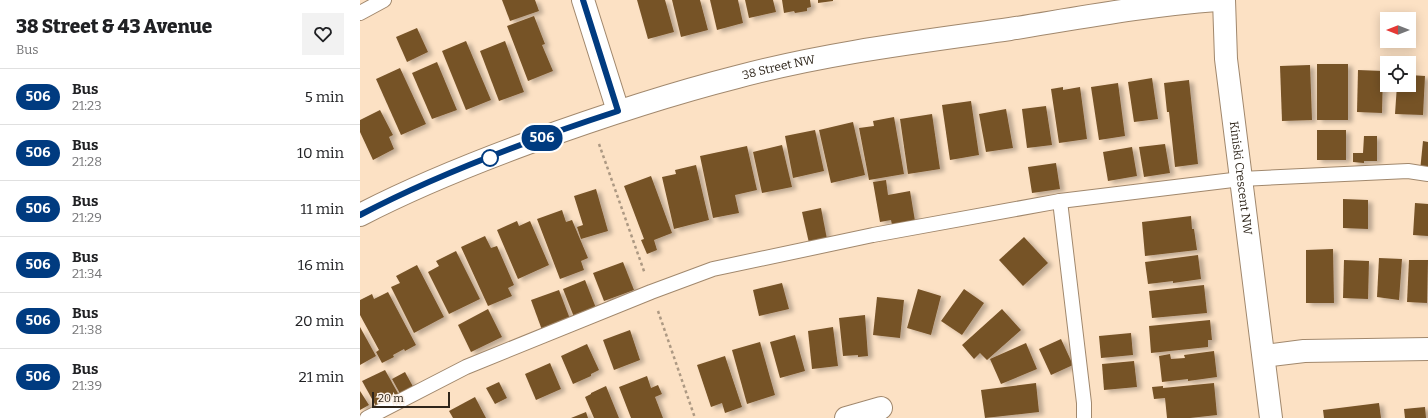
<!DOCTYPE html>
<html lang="en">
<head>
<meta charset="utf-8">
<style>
  body { margin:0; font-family:Bitter,serif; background:#f2f2f2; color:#202124; height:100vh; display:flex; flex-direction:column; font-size:15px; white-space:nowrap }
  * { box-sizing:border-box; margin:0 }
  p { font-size:13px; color:#757577 }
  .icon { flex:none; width:22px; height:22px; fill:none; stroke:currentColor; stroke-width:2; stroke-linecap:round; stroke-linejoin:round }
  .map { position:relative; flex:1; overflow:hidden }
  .drawer { display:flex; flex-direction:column; background:#fff; width:360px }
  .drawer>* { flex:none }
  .badge { padding:0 8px; border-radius:13px; font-size:14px; line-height:26px }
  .needle { width:26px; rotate:270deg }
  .fabs { position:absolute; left:1020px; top:12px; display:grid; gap:8px }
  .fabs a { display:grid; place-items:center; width:36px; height:36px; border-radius:0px; background:#fff; box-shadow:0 2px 10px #0003; font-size:20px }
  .scale { position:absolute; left:12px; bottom:10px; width:78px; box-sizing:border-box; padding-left:4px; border:2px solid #2e251a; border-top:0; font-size:11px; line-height:14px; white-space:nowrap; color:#2e251a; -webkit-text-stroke:3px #fcf1e6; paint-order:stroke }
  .map>.badge { position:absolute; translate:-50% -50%; box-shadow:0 0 0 2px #fff }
  .round { display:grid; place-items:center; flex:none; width:42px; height:42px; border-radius:0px; background:#f2f2f2 }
  .headline { display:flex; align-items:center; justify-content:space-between; height:68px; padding:0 16px }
  h1 { font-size:19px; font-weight:800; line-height:30px }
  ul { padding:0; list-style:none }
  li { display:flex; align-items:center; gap:12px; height:56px; padding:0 16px; border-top:1px solid #e0e0e0 }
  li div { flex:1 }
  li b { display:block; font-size:15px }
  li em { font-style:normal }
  li .badge { min-width:44px; font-weight:700; text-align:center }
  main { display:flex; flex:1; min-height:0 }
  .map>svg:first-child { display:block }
  .building { fill:#765227; filter:url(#shadow) }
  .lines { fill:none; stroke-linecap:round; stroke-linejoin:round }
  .service-casing { stroke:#a1886d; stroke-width:16 }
  .minor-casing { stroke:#a1886d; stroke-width:24 }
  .tertiary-casing { stroke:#a1886d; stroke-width:24 }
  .path { stroke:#ad9983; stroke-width:2.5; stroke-dasharray:3 3; stroke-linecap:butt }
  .service { stroke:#fff; stroke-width:14 }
  .minor { stroke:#fff; stroke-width:22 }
  .tertiary { stroke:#fff; stroke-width:22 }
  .line-casing { stroke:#fff; stroke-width:9 }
  .line { stroke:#003b80; stroke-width:6 }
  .stop-dot { fill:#fff; stroke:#003b80; stroke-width:2 }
  .labels { text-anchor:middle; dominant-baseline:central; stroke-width:4; stroke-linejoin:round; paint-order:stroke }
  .street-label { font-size:12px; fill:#2e251a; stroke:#fcf1e6 }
</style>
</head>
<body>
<main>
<section class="drawer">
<div class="headline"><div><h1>38 Street &amp; 43 Avenue</h1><p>Bus</p></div><a class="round"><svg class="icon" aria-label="heart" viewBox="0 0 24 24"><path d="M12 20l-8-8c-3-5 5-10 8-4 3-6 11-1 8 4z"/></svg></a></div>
<ul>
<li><span class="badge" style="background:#003b80;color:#fff">506</span><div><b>Bus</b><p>21:23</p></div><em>5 min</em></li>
<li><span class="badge" style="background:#003b80;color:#fff">506</span><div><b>Bus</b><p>21:28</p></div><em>10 min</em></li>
<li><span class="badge" style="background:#003b80;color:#fff">506</span><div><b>Bus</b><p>21:29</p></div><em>11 min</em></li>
<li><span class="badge" style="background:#003b80;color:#fff">506</span><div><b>Bus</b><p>21:34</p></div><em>16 min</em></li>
<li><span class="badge" style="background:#003b80;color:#fff">506</span><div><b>Bus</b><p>21:38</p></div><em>20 min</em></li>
<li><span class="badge" style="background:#003b80;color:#fff">506</span><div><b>Bus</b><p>21:39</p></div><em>21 min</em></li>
</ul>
</section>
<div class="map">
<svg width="1068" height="418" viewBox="0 0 1068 418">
  <defs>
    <filter id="shadow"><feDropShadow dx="4.5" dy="2.5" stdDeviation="2" flood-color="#0004"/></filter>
  </defs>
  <rect width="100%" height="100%" fill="#fce1c4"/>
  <g class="building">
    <polygon points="142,0 175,0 179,11 150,21"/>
    <polygon points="277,0 305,0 314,32 288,39"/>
    <polygon points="312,0 340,0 348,30 321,37"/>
    <polygon points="350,0 378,0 383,23 357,30"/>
    <polygon points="385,0 413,0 416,12 389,18"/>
    <polygon points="422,0 450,0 451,7 447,8 447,11 435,13 434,11 424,13"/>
    <polygon points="458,0 473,0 473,1 458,3"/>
    <polygon points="174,16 185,44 182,45 193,71 168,81 147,26"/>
    <polygon points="57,28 68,52 47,62 36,37"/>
    <polygon points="106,41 131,100 106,110 82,51"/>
    <polygon points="145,41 164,92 139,101 120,51"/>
    <polygon points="77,62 97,110 72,119 52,73"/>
    <rect x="957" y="64" width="31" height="56"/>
    <polygon points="950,65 952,120 922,121 920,66"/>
    <polygon points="40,68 66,124 41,135 16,79"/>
    <polygon points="998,70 1023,71 1022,113 997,112"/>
    <polygon points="1049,75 1065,76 1063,115 1035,114 1037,85 1049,85"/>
    <polygon points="792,78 798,119 774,122 768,82"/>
    <polygon points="829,80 838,164 815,167 809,112 807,112 804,83"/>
    <polygon points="758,83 765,136 739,140 731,87"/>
    <polygon points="703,87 703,90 720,87 727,139 699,143 691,89"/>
    <polygon points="611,101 619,155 590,160 582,105"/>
    <polygon points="686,106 692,145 667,148 662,109"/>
    <polygon points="646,109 653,148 626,152 619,114"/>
    <polygon points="20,110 33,135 29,137 34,149 13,160 0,132 0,120"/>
    <polygon points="572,114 580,169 548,174 540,119"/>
    <polygon points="534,117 544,174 509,180 499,128 514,126 513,121"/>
    <polygon points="493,122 505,175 471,183 459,130"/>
    <polygon points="455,130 464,171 433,178 425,136"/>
    <rect x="957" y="130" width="29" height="30"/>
    <polygon points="1004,136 1017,136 1017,161 1004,161 1004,163 993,162 993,153 1003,153"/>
    <polygon points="1063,141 1068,142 1068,172 1060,171"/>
    <polygon points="805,144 810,173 784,177 779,147"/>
    <polygon points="422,145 432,187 402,193 393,152"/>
    <polygon points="387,146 397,190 375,195 379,213 353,218 340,156"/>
    <polygon points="772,147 777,176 748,181 743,152"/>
    <polygon points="696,163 700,189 672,193 668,167"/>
    <polygon points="336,165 349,220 314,229 302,177 316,174 315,170"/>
    <polygon points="291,176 312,233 294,240 297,250 287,254 281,240 284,239 264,186"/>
    <polygon points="526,180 528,195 550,191 555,221 532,225 531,220 520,222 513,182"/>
    <polygon points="236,189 248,231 221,239 217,227 223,225 214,196"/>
    <polygon points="983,199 1008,200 1008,229 983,228"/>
    <polygon points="1055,203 1068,204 1068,236 1053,235"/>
    <polygon points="461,208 467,239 449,243 442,212"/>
    <polygon points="202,210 206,222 212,220 228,258 221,261 224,270 200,279 177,219"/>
    <polygon points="831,216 832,229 834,229 837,250 785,256 782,222"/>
    <polygon points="157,221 159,226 170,221 189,265 158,279 137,230"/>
    <polygon points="125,236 131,248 137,246 154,285 148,288 152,296 128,306 101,247"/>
    <polygon points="664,237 688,263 663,286 639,260"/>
    <polygon points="973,249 974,303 946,303 946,250"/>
    <polygon points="96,251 120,299 89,314 68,272 79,266 76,261"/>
    <polygon points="838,255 841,279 813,283 813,281 788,284 785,262"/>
    <polygon points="1019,258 1042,259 1039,300 1017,297"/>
    <polygon points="984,260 1009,261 1008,299 983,298"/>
    <polygon points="1049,260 1068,260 1067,303 1047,302"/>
    <polygon points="263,262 274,290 244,301 233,273"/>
    <polygon points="57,265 84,317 54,333 31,287 40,283 36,276"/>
    <polygon points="225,280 236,308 214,317 203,289"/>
    <polygon points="422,283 429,309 399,316 393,290"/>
    <polygon points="844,285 847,313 792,318 789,291"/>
    <polygon points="558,289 581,296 571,335 547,328"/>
    <polygon points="604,289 624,303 602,335 581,321"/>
    <polygon points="199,290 210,319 182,330 171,300"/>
    <polygon points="28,292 56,345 45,351 44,349 33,355 34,357 22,363 16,352 19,350 0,315 0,300 12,294 14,299"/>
    <polygon points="517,297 544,300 540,338 513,335"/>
    <polygon points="128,309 142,337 111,352 98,325"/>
    <polygon points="642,309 661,330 627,360 620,353 614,359 602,345"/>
    <polygon points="505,315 508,356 498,357 498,355 483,356 479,318"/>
    <polygon points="850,320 852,340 848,340 848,347 791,353 789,326"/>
    <polygon points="0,327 16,356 0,365"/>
    <polygon points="473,327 478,366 452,369 448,331"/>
    <polygon points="270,330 280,360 254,370 243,340"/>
    <polygon points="771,333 773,355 741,358 739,336"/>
    <polygon points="435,335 445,371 420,378 410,342"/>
    <polygon points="701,339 713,365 691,375 679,349"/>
    <polygon points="400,342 415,395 387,404 372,350"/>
    <polygon points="666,343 677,369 641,384 630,359"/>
    <polygon points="227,344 239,370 231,374 231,376 213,384 201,356"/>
    <polygon points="854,351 857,377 828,381 828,379 802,382 799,356 810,354 811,359 825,358 824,355"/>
    <polygon points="365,356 382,407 365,413 362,403 351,407 337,365"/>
    <polygon points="774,361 777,387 744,390 742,364"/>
    <polygon points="190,363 201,389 176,400 165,374"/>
    <polygon points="25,370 39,395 17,408 2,381"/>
    <polygon points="45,372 56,392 43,399 32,379"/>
    <polygon points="287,376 291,388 298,385 302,394 295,397 303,418 271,418 259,387"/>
    <polygon points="139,382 147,398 135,404 126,388"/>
    <polygon points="676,383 679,412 625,418 621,390"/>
    <polygon points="854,383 857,415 830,418 807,418 805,398 794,399 792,387 803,386 803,388"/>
    <polygon points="246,386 259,418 234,418 225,397 231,394 231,393"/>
    <polygon points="0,391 9,405 0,410"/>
    <polygon points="115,397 126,418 93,418 89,411"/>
    <polygon points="1019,403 1021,418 964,418 963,410"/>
    <polygon points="1065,407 1066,418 1045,418 1044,409"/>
    <polygon points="226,412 228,418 211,418"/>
  </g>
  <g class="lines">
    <g class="service-casing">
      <g id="service">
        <polyline points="0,13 24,0"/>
        <polyline points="700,201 724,403 724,418"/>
        <polyline points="7,418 106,367 291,292 353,269 513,235 700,201 881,179 1048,171 1068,174"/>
      </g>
    </g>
    <g class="minor-casing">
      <g id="minor">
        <path id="s1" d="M864 0 866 59 911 418"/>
        <polyline points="904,356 944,351 1068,349"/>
        <polyline points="486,418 521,408"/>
      </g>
    </g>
    <g class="tertiary-casing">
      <g id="tertiary">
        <polyline points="223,0 258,111"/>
        <path id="s2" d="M0 215C54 187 111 164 168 143 237 118 306 95 377 77 466 53 558 42 650 29 719 18 788 5 857 0"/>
      </g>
    </g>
    <g class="path">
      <polyline points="239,144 285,274"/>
      <polyline points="298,311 335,418"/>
    </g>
    <use href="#service" class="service"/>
    <use href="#minor" class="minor"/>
    <use href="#tertiary" class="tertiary"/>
  </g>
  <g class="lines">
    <g class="line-casing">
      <path id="line" d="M0 215C80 173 172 139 258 111L223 0"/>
    </g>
    <use href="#line" class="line"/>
  </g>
  <circle class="stop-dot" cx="130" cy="158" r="8"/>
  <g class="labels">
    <g class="street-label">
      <text stroke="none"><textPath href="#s2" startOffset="445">38 Street NW</textPath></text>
      <text stroke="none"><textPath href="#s1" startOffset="179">Kiniski Crescent NW</textPath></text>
    </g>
  </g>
</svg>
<div class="fabs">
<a><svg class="needle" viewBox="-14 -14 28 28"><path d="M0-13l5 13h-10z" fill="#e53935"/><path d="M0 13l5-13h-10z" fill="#757577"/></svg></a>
<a><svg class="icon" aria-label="locate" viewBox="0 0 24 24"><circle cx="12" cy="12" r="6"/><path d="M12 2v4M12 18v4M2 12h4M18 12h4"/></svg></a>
</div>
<div class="scale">20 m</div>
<b class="badge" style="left:182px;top:138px;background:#003b80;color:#fff">506</b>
</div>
</main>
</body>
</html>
